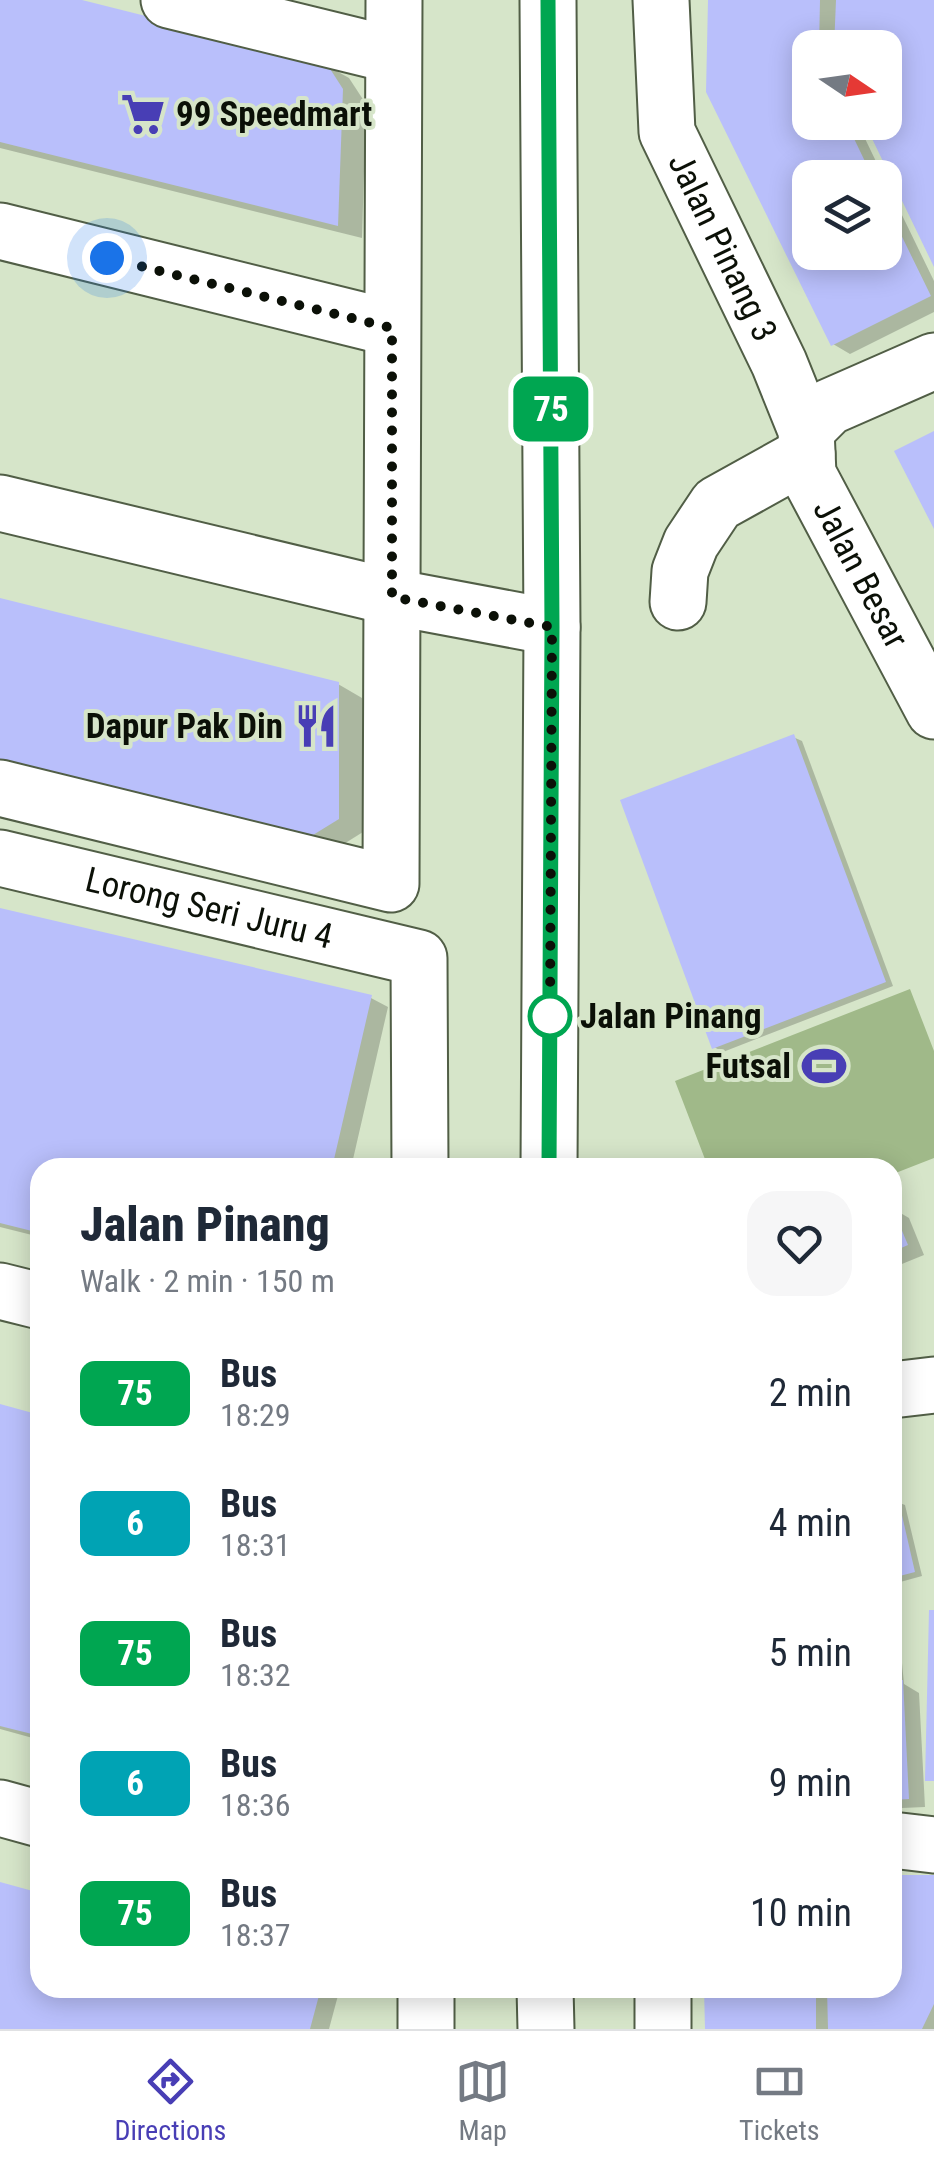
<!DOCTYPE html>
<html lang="en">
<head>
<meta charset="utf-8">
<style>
  body { margin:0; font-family:"Roboto Condensed",sans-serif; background:#f6f6f7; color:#1f2937; height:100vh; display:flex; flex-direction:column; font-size:38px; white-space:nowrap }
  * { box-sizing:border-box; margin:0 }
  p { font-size:32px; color:#747a83 }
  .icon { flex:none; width:55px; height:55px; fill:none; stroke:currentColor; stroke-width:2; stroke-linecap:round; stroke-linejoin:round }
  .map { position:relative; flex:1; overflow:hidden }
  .sheet { position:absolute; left:30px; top:1158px; width:872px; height:840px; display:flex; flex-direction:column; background:#fff; border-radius:30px; box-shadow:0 5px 25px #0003 }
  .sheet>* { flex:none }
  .badge { padding:0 20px; border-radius:15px; font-size:35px; line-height:65px }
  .needle { width:65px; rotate:103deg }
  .controls { position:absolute; left:792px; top:30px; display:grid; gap:20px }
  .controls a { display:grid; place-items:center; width:110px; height:110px; border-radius:20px; background:#fff; box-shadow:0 5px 25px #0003; font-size:50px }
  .you { position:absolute; width:50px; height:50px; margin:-25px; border:8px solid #fff; border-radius:50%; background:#1a73e8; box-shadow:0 0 0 15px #1a73e833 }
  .map>.badge { position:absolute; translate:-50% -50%; box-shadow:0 0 0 5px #fff }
  .round { display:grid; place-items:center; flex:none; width:105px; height:105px; border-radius:30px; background:#f6f6f7 }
  .head { display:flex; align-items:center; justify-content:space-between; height:170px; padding:0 50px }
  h1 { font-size:48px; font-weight:800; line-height:75px }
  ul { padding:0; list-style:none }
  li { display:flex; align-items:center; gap:30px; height:130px; padding:0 50px }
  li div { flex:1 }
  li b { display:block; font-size:38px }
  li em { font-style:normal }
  li .badge { min-width:110px; font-weight:700; text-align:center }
  .tab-bar { display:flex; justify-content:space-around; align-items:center; height:140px; border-top:2px solid #e0e1e3; background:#fff; font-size:28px; color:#747a83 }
  .tab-bar a { display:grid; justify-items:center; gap:5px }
  .tab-bar .active { color:#483eb5 }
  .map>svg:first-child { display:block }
  .green { fill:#a0b989 }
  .shadow { fill:#0003 }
  .building { fill:#b9bffb }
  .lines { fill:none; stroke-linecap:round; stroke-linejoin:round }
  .minor-casing { stroke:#515e46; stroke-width:59 }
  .minor { stroke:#fff; stroke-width:55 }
  .line-casing { stroke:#fff; stroke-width:22 }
  .line { stroke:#00a651; stroke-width:15 }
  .walk { stroke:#0b1007; stroke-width:10; stroke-dasharray:0 18 }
  .stop-dot { fill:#fff; stroke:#00a651; stroke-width:5 }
  .labels { text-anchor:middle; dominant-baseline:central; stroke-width:8; stroke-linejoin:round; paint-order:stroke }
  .poi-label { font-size:35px; font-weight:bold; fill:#0b1007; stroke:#d6e5c9; text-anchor:end }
  .street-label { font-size:35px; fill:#0b1007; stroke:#d6e5c9 }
  .stop-label { font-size:35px; font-weight:bold; fill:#0b1007; stroke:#d6e5c9; text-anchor:start }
</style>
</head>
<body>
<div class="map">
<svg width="934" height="2029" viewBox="0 0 934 2029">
  <rect width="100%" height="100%" fill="#d6e5c9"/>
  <polygon class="green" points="910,989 934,1051 934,1158 893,1174 892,1168 708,1167 675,1081"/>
  <g class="shadow">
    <polygon points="0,0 71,0 324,64 349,78 366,104 362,238 0,148"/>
    <polygon points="711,0 934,0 934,261 885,122 885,48 810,48 810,122 857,122 884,178 810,178 810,252 885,252 885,180 934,281 934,312 850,354 833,344"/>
    <polygon points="0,601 338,684 362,698 363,832 339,847 0,768"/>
    <polygon points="793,737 802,741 893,986 723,1052 714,1047"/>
    <polygon points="0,910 371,998 388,1007 351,1168 40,1168 40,1237 0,1227"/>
    <polygon points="892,1208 909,1218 924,1255 892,1268"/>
    <polygon points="0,1406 40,1417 40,1740 0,1729"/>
    <polygon points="892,1500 905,1505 922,1576 893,1584 892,1591"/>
    <polygon points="892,1657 902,1663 904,1684 919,1693 925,1807 902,1808 892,1803"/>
    <polygon points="934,1877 934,2029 707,2029 707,1988 892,1988"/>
    <polygon points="0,1884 40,1895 40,1988 340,1988 329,2029 0,2029"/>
  </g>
  <g class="building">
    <polygon points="0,0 82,0 325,61 343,89 338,226 0,142"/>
    <polygon points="708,0 820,0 819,48 810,48 810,122 846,122 873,178 810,178 810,252 885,252 885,202 931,296 831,346 706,92"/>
    <polygon points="836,0 934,0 934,267 864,122 885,122 885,48 834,48"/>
    <polygon points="934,431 934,529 894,451"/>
    <polygon points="0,598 339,682 339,819 313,835 0,762"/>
    <polygon points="794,734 886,982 712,1049 620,800"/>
    <polygon points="0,908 372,995 332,1168 40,1168 40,1233 0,1223"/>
    <polygon points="892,1207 908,1245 892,1252"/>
    <polygon points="0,1404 40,1415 40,1736 0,1726"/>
    <polygon points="892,1498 898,1498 915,1572 892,1578"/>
    <polygon points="929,1610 934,1610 934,1781 925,1781"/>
    <polygon points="903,1680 909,1799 892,1800 892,1681"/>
    <polygon points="892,1875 934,1875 934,2004 922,2029 828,2029 827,1988 892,1988"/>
    <polygon points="0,1882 40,1893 40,1988 321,1988 310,2029 0,2029"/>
    <polygon points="704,1988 816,1988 816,2029 705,2029"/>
  </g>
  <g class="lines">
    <g class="minor-casing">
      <g id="minor">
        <polyline points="169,0 393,55"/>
        <polyline points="548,0 552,627 549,1168"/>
        <path id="s1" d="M661 0 667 132 779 363 806 430 808 474 934 711"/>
        <polyline points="0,231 392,328"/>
        <polyline points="806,430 829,407 934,361"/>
        <polyline points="0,503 392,597 552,627"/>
        <polyline points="678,602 680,571 691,543 717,504 807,454"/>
        <polyline points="0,788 391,884 394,0"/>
        <path id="s2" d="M0 858 419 958 420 1168"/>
        <polyline points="0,1291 40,1301"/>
        <polyline points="892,1390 934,1385"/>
        <polyline points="0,1808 40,1819"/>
        <polyline points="892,1840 934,1845"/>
        <polyline points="426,1988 426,2029"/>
        <polyline points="545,1988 546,2029"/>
        <polyline points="663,2029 663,1988"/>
      </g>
    </g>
    <use href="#minor" class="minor"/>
  </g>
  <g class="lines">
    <g class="line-casing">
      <polyline id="line" points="548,0 552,627 549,1168"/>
    </g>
    <use href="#line" class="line"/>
    <polyline class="walk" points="107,258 392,328 392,597 552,627 550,1016"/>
  </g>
  <defs>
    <g id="supermarket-bare" transform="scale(3.45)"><path d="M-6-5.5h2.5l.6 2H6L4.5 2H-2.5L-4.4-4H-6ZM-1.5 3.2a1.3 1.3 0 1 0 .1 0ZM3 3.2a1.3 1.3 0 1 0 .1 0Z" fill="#483eb5" stroke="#d6e5c9" stroke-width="2.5" paint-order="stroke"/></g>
    <g id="restaurant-bare" transform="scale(3.45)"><path d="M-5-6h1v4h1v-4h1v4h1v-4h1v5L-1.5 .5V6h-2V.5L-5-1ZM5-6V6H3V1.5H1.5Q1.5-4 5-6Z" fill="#483eb5" stroke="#d6e5c9" stroke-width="2.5" paint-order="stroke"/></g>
    <g id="stadium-bare" transform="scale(3.45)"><path d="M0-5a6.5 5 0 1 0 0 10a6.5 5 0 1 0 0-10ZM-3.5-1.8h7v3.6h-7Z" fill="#483eb5" stroke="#d6e5c9" stroke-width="2.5" paint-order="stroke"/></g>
  </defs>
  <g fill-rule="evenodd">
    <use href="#supermarket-bare" x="143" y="114"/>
    <use href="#restaurant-bare" x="316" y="726"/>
    <use href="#stadium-bare" x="824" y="1066"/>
  </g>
  <circle class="stop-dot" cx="550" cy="1016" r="20"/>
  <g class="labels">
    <g class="poi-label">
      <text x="176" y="114" text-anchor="start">99 Speedmart</text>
      <text x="283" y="726">Dapur Pak Din</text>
      <text x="791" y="1066">Futsal</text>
    </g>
    <g class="street-label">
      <text stroke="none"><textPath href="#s1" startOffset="260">Jalan Pinang 3</textPath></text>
      <text stroke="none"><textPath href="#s1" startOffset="618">Jalan Besar</textPath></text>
      <text stroke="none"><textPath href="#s2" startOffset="215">Lorong Seri Juru 4</textPath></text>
    </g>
    <g class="stop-label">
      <text x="580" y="1016">Jalan Pinang</text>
    </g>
  </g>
</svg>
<div class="controls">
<a><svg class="needle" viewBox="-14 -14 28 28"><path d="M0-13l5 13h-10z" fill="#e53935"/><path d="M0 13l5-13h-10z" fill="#747a83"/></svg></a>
<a><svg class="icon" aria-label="layers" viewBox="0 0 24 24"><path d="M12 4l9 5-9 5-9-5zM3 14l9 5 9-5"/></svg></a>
</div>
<div class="you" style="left:107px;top:258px"></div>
<b class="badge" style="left:551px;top:409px;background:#00a651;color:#fff">75</b>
<section class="sheet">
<div class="head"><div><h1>Jalan Pinang</h1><p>Walk · 2 min · 150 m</p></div><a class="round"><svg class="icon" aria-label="heart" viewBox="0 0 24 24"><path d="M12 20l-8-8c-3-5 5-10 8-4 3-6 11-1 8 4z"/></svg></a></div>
<ul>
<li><span class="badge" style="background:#00a651;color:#fff">75</span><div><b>Bus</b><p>18:29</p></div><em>2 min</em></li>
<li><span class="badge" style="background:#00a3b4;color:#fff">6</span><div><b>Bus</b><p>18:31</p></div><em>4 min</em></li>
<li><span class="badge" style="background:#00a651;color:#fff">75</span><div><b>Bus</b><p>18:32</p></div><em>5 min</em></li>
<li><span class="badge" style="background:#00a3b4;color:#fff">6</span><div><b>Bus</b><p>18:36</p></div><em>9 min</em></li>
<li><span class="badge" style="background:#00a651;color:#fff">75</span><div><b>Bus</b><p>18:37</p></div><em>10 min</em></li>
</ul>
</section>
</div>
<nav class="tab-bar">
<a class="active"><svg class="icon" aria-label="directions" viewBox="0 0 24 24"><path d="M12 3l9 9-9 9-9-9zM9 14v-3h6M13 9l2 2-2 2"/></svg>Directions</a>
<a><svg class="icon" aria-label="map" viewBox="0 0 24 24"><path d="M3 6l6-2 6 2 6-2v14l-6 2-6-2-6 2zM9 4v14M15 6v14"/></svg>Map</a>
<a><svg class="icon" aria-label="tickets" viewBox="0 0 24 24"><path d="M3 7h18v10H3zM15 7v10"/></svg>Tickets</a>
</nav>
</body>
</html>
